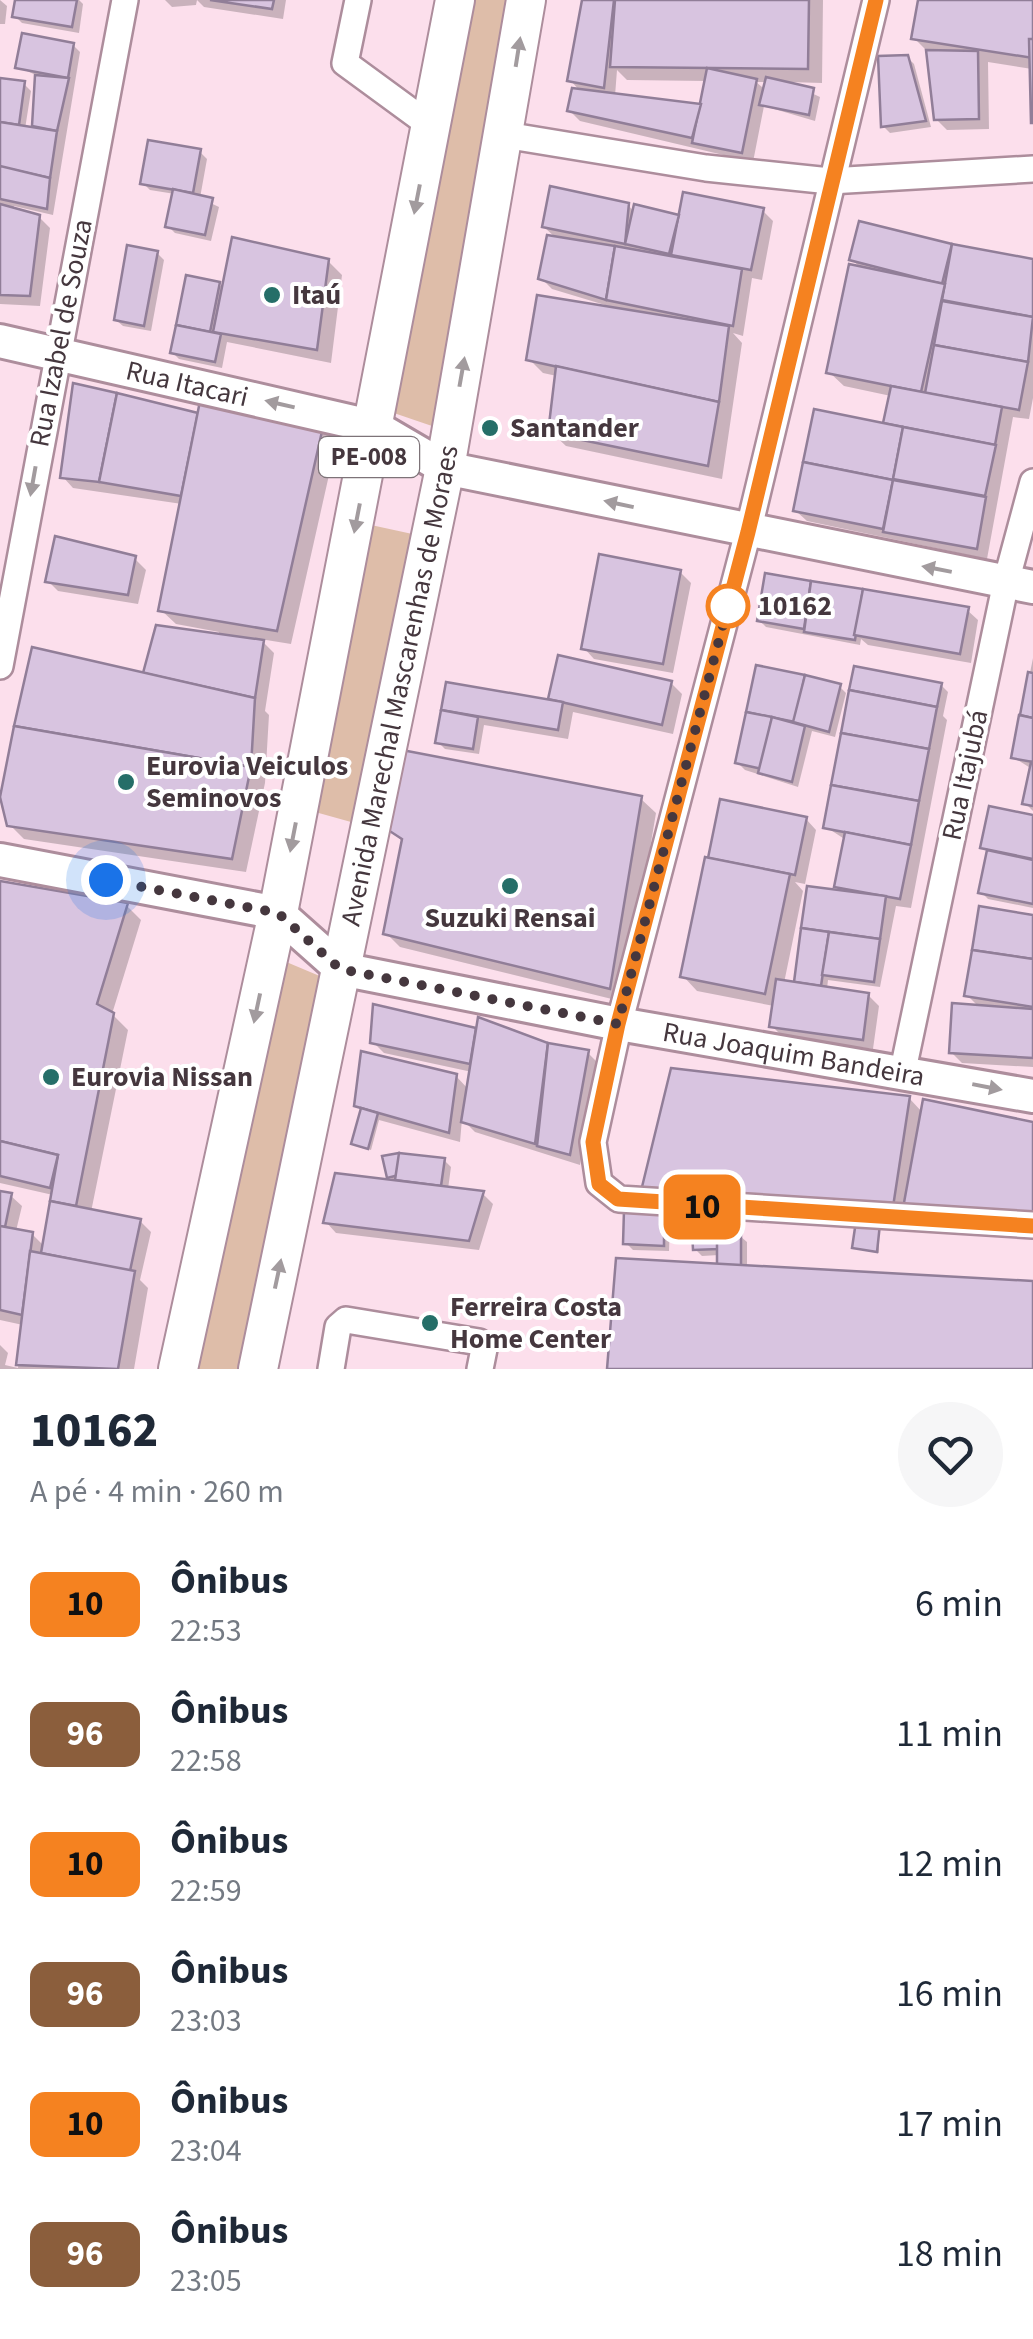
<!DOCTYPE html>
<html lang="pt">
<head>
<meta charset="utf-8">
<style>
  body { margin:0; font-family:"Source Sans 3",sans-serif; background:#f6f6f7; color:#1f2937; height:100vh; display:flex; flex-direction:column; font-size:38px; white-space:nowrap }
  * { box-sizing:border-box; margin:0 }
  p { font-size:32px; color:#747a83 }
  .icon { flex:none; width:55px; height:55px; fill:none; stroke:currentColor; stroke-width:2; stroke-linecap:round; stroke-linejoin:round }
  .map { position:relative; height:1369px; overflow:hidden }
  .side { display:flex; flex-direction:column; background:#fff; flex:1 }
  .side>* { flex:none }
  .badge { padding:0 20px; border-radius:15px; font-size:35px; line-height:65px }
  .you { position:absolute; width:50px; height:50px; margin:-25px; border:8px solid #fff; border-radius:50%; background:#1a73e8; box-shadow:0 0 0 15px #1a73e833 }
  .map>.badge { position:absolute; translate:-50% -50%; box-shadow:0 0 0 5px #fff }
  .round { display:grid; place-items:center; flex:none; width:105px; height:105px; border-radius:52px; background:#f6f6f7 }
  .overview { display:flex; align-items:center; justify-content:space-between; height:170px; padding:0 30px }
  h1 { font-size:48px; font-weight:800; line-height:75px }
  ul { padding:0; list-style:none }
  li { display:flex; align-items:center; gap:30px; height:130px; padding:0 30px }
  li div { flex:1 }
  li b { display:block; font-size:38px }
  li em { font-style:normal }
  li .badge { min-width:110px; font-weight:700; text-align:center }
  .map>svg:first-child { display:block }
  .green { fill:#debda9 }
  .shadow { fill:#0003; fill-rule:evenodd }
  .building { fill:#d8c4e0; stroke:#917e98; stroke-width:2.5 }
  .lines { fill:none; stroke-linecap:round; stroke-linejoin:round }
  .minor-casing { stroke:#ad8d9c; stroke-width:30 }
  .major-casing { stroke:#ad8d9c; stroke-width:38 }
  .highway-casing { stroke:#ad8d9c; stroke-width:42 }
  .minor { stroke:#fff; stroke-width:25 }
  .major { stroke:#fff; stroke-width:32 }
  .highway { stroke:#fff; stroke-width:38 }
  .oneway { fill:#a29b9e }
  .line-casing { stroke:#fff; stroke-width:22 }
  .line { stroke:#f58220; stroke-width:15 }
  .walk { stroke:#45373e; stroke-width:10; stroke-dasharray:0 18 }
  .poi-dot { fill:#256e68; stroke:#fff; stroke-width:4 }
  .stop-dot { fill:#fff; stroke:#f58220; stroke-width:5 }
  .labels { text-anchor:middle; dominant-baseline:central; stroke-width:8; stroke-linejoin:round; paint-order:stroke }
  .shield { fill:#fff; stroke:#7d7378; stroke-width:2.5 }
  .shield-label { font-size:25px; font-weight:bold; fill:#45373e }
  .poi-label { font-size:28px; font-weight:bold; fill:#45373e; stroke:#fff; text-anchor:start }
  .street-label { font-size:28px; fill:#45373e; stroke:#fff }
  .stop-label { font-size:28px; font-weight:bold; fill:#45373e; stroke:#fff; text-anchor:start }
</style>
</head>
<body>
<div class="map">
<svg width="1033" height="1369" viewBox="0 0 1033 1369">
  <rect width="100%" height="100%" fill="#fcdfec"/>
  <g class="green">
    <polygon points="475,0 511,0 432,426 388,411"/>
    <polygon points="371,525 417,535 351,822 308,810"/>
    <polygon points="284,961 322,977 239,1369 193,1369"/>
  </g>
  <g class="shadow">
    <polygon points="0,0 7,6 5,24 0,24"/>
    <polygon points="18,0 79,0 83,4 79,33 22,23 15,16"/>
    <polygon points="165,0 197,0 196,5 172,7"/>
    <polygon points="197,0 286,0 283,19 204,7"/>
    <path d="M585 0H823L822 83 788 82 820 97 815 121 764 106 753 162 580 121 569 110 581 92 570 80ZM617 70 627 80 707 81 703 107 615 96ZM756 82H767L765 91 762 87Z"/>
    <polygon points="920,0 1033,0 1033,104 1032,69 988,62 989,129 947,130 936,119 929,53 914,38"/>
    <polygon points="73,45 80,52 53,215 14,206 13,210 39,217 50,228 40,306 0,304 0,80 24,84 31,91 25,129 40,131 34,125 38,76 18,67"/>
    <polygon points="907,57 914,64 931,127 890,133 883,126"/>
    <polygon points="200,152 207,159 200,198 219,207 211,241 175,233 168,226 175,194 150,190 143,183"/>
    <polygon points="628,205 635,213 681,218 762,210 773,221 762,280 752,278 743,336 733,333 742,343 722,479 566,446 551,432 557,376 543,373 529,359 605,305 552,289 541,278 557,239 544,227"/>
    <polygon points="951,247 1033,262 1033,398 1029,419 1013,417 987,559 807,521 796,511 885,426 891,396 844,386 829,372 862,269 852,260"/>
    <polygon points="157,253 164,260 151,331 123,326 116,320"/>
    <polygon points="328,261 342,275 331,363 227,342 222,368 179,359 172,352 219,284 224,290"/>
    <polygon points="203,399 338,435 291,644 260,639 274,653 265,711 269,715 265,783 246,872 24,839 9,824 1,806 34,650 144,676 218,636 219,632 176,624 161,610 182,504 73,488 63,477 199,416"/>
    <polygon points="135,559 146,570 138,604 58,591 48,581"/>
    <polygon points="680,572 691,583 673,673 594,659 584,648"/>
    <polygon points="767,576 967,610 978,620 971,663 868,645 861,639 860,645 766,627 759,620"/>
    <polygon points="559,658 671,683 682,694 673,734 573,712 568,739 484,725 479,754 445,749 438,742 448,684 549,702"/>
    <polygon points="1033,658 1033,811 1025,803 1032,769 1013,757"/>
    <polygon points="758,668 839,686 846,693 835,737 812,731 798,787 745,770 738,763"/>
    <polygon points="941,685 948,692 943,716 947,720 911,908 896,906 880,987 828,980 827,989 868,995 879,1006 873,1049 783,1037 772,1026 774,1006 697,991 683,976 806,819 816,830 805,884 795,882 803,891 784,983 801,986 796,981 809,888 844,893 837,886 846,840 826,827"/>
    <polygon points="641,799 656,813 624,1002 400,947 386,933 404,843 388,828"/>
    <polygon points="991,809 1033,817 1033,908 988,899 981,892"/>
    <polygon points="0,884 126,905 141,920 112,1014 128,1030 91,1212 140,1221 151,1232 140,1280 148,1288 134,1369 0,1369 0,1345 8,1353 5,1365 18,1368 23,1325 0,1320 0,1194 11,1196 22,1206 16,1231 32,1234 44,1246 53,1195 0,1183"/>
    <polygon points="1033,918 1033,1067 962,1063 951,1052 979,1007 967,995"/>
    <polygon points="375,1007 478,1031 480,1020 548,1046 588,1053 598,1063 580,1165 475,1132 462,1119 460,1142 379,1120 371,1150 357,1146 363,1112 356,1105 456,1076 469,1090 472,1072 384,1053 373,1042"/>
    <polygon points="909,1098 923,1113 1033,1124 1033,1229 644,1190"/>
    <polygon points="444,1160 451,1167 448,1189 482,1193 493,1204 479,1250 336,1233 326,1222 396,1183 389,1176"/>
    <polygon points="713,1210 721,1218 722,1236 740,1236 747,1242 747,1268 1033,1284 1033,1369 610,1369 719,1266 719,1255 702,1256 695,1249"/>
    <polygon points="663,1213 670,1220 669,1251 633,1250 626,1243"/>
    <polygon points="879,1227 879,1253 855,1248"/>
  </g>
  <g class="building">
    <polygon points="15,0 77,0 72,27 12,17"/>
    <polygon points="210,0 274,0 272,9"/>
    <polygon points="582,0 614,0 604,88 567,81"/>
    <polygon points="615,0 809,0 808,69 610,67"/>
    <polygon points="918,0 1033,0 1033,58 911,39"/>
    <polygon points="22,33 74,43 68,78 15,68"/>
    <polygon points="1029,39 1033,39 1033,123 1031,123"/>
    <polygon points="926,50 978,51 979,119 934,120"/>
    <polygon points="908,55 926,121 881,127 878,56"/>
    <polygon points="707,68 757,79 742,153 692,143"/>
    <polygon points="35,75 69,78 57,131 32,126"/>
    <polygon points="766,77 814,88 809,115 759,105"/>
    <polygon points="0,78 25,81 19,125 0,122"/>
    <polygon points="572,88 701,104 692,138 567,111"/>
    <polygon points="0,122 57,131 50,178 0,167"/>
    <polygon points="148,140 201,149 193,193 140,184"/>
    <polygon points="0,166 50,178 47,209 0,199"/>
    <polygon points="550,186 629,203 625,244 542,227"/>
    <polygon points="173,189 213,198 205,235 165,227"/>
    <polygon points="683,192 764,208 751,270 671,255"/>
    <polygon points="0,204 40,215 30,296 0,295"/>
    <polygon points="634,204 679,215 669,254 625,244"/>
    <polygon points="859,221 952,244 942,284 849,260"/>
    <polygon points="547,235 615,246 606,300 538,279"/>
    <polygon points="232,237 329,259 317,350 213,332"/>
    <polygon points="952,244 1033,259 1033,317 942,300"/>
    <polygon points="127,245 158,251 144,326 114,320"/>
    <polygon points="615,246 742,269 733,326 606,300"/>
    <polygon points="849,264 945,284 921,392 826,373"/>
    <polygon points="186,275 220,282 210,332 176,325"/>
    <polygon points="537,295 729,326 719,402 526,360"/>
    <polygon points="942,301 1033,317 1028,362 934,345"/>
    <polygon points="176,325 221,334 215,362 170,353"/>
    <polygon points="934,345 1028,362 1019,410 925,393"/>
    <polygon points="556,366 719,402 708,466 548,433"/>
    <polygon points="73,383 117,393 99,482 60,478"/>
    <polygon points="891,386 1002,407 995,445 883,423"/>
    <polygon points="117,393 198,413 181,496 99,482"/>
    <polygon points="201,396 325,418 277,631 158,611"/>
    <polygon points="814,409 903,427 893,480 803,462"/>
    <polygon points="903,427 996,445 985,496 893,479"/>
    <polygon points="803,462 893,480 883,529 793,511"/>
    <polygon points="893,480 986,497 977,549 883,532"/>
    <polygon points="55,536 136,556 128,595 45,582"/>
    <polygon points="599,554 681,570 663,664 581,649"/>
    <polygon points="765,573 811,581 804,629 757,621"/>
    <polygon points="811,581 863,589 855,640 804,632"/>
    <polygon points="863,589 969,607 960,654 854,635"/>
    <polygon points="156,625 264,640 255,698 143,673"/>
    <polygon points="32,647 255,698 251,767 14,726"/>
    <polygon points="558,655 672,681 662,725 548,699"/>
    <polygon points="756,665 805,675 795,722 746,712"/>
    <polygon points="854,666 942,683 937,707 849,690"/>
    <polygon points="1028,672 1033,673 1033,718 1020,715"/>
    <polygon points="805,675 841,684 829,732 793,722"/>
    <polygon points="446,682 563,702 558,730 441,710"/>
    <polygon points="849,690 937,707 929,749 841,733"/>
    <polygon points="441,710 478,717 473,749 435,743"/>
    <polygon points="746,712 772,717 762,769 735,763"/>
    <polygon points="1019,715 1033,718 1033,762 1011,758"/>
    <polygon points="772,717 805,726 792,782 758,773"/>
    <polygon points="14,726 251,767 232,859 7,826 0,797"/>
    <polygon points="841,733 929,749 919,801 831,785"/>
    <polygon points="402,750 642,796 610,989 383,934 402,839 385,828"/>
    <polygon points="1031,762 1033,762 1033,806 1022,804"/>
    <polygon points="831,785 919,801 911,845 823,828"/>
    <polygon points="720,799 807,817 795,875 708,858"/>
    <polygon points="989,806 1033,815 1033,859 980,848"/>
    <polygon points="845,832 911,845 900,899 834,887"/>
    <polygon points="987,850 1033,860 1033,904 978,893"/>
    <polygon points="705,857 790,874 765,994 680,977"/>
    <polygon points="0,881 128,903 97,1004 114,1013 76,1206 50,1201 58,1155 0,1141"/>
    <polygon points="807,886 886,896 880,939 801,928"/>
    <polygon points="979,906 1033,915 1033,959 972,950"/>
    <polygon points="801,928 829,932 821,986 794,982"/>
    <polygon points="829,932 880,939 874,982 822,975"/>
    <polygon points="972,950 1033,959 1033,1007 964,996"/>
    <polygon points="776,979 869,993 863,1040 769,1027"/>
    <polygon points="952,1003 1033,1009 1033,1058 949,1053"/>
    <polygon points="373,1004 476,1028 470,1064 370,1043"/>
    <polygon points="478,1017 548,1043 535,1144 461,1122"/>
    <polygon points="548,1043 589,1050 570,1155 537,1146"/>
    <polygon points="361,1051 457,1074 449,1133 354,1106"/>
    <polygon points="671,1068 910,1096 893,1207 641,1191"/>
    <polygon points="923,1099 1033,1122 1033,1217 903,1208"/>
    <polygon points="361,1108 378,1113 368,1149 351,1144"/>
    <polygon points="0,1141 58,1155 50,1188 0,1176"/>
    <polygon points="399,1153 403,1174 387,1178 382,1156"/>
    <polygon points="399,1153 445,1158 441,1186 395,1180"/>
    <polygon points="335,1173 484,1191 469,1241 323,1223"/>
    <polygon points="0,1191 12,1193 5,1227 0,1226"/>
    <polygon points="50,1201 141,1219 130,1271 41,1253"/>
    <polygon points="715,1209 718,1249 693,1250 691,1210"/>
    <polygon points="624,1210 664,1211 664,1246 623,1244"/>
    <polygon points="856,1221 880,1224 877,1252 852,1248"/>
    <polygon points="0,1226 33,1232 22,1315 0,1310"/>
    <polygon points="717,1233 741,1233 741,1266 717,1265"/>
    <polygon points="30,1251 135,1271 118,1369 16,1365"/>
    <polygon points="616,1258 1033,1281 1033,1369 607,1369"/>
  </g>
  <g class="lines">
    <g class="minor-casing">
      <g id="minor">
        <polyline points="358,0 345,63 431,126"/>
        <polyline points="876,0 748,532 619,1024 593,1142 599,1183 619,1199 1033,1225"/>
        <polyline points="505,135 706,168 830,181 1033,169"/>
        <polyline points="0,666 125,0"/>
        <polyline points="903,1070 1006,582 1033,482"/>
        <polyline points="331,1369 338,1327 346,1320 479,1342 484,1349 480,1369"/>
      </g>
    </g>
    <g class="major-casing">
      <g id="major">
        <path id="s1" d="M0 341 375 427 445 468 1033 587"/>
        <path id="s2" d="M0 860 278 913 341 969 619 1024 1033 1096"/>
      </g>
    </g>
    <g class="highway-casing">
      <g id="highway">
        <polyline points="178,1369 278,913 455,0"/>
        <path id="s3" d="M258 1369 445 468 526 0"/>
      </g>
    </g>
    <use href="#minor" class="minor"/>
    <use href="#major" class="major"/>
    <use href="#highway" class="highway"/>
  </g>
  <defs><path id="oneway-solid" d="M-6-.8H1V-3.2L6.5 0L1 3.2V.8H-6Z" transform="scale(2.5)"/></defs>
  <g class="oneway">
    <use href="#oneway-solid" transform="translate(518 52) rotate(-81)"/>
    <use href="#oneway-solid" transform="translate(417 199) rotate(101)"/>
    <use href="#oneway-solid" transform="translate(462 372) rotate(-80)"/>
    <use href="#oneway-solid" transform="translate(280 404) rotate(-167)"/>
    <use href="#oneway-solid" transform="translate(33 481) rotate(100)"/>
    <use href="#oneway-solid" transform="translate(619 504) rotate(-168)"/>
    <use href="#oneway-solid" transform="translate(357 518) rotate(101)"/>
    <use href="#oneway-solid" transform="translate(937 569) rotate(-169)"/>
    <use href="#oneway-solid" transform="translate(293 837) rotate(101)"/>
    <use href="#oneway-solid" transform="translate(257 1008) rotate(102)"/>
    <use href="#oneway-solid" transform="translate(987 1087) rotate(11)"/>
    <use href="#oneway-solid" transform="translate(278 1274) rotate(-78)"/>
  </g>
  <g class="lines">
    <g class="line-casing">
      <polyline id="line" points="876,0 748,532 618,1024 593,1142 599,1184 618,1199 1033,1226"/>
    </g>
    <use href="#line" class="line"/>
    <polyline class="walk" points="106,880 278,913 340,969 618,1024 728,606"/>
  </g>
  <g class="poi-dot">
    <circle cx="272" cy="295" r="10"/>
    <circle cx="490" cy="428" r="10"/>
    <circle cx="126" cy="782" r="10"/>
    <circle cx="510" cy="886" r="10"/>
    <circle cx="51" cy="1077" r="10"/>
    <circle cx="430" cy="1323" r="10"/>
  </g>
  <circle class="stop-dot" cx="728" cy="606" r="20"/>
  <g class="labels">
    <rect class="shield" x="319" y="437" width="100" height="40" rx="8"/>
    <g class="shield-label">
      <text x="369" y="457">PE-008</text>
    </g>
    <g class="poi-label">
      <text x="292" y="295">Itaú</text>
      <text x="510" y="428">Santander</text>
      <text x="146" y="766">Eurovia Veiculos<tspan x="146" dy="32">Seminovos</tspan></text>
      <text x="510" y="918" text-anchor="middle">Suzuki Rensai</text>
      <text x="71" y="1077">Eurovia Nissan</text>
      <text x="450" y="1307">Ferreira Costa<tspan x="450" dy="32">Home Center</tspan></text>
    </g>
    <g class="street-label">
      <text transform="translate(61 333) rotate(-79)">Rua Izabel de Souza</text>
      <text stroke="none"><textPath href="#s1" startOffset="192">Rua Itacari</textPath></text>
      <text stroke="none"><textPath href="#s3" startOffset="698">Avenida Marechal Mascarenhas de Moraes</textPath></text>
      <text transform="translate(965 775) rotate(-78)">Rua Itajubá</text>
      <text stroke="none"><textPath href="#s2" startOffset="828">Rua Joaquim Bandeira</textPath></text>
    </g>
    <g class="stop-label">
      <text x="758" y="606">10162</text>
    </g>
  </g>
</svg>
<div class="you" style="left:106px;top:880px"></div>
<b class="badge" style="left:702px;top:1207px;background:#f58220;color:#111">10</b>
</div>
<section class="side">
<div class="overview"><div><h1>10162</h1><p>A pé · 4 min · 260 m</p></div><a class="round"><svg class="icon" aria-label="heart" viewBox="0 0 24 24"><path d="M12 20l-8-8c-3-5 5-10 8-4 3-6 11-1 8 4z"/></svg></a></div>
<ul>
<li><span class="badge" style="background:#f58220;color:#111">10</span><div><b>Ônibus</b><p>22:53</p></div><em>6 min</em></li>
<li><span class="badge" style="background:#8b5e3c;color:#fff">96</span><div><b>Ônibus</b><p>22:58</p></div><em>11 min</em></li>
<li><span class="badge" style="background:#f58220;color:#111">10</span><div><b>Ônibus</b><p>22:59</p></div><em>12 min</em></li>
<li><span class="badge" style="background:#8b5e3c;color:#fff">96</span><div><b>Ônibus</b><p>23:03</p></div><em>16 min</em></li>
<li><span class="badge" style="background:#f58220;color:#111">10</span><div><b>Ônibus</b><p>23:04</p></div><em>17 min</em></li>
<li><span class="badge" style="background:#8b5e3c;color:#fff">96</span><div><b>Ônibus</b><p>23:05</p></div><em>18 min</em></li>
</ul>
</section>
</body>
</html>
